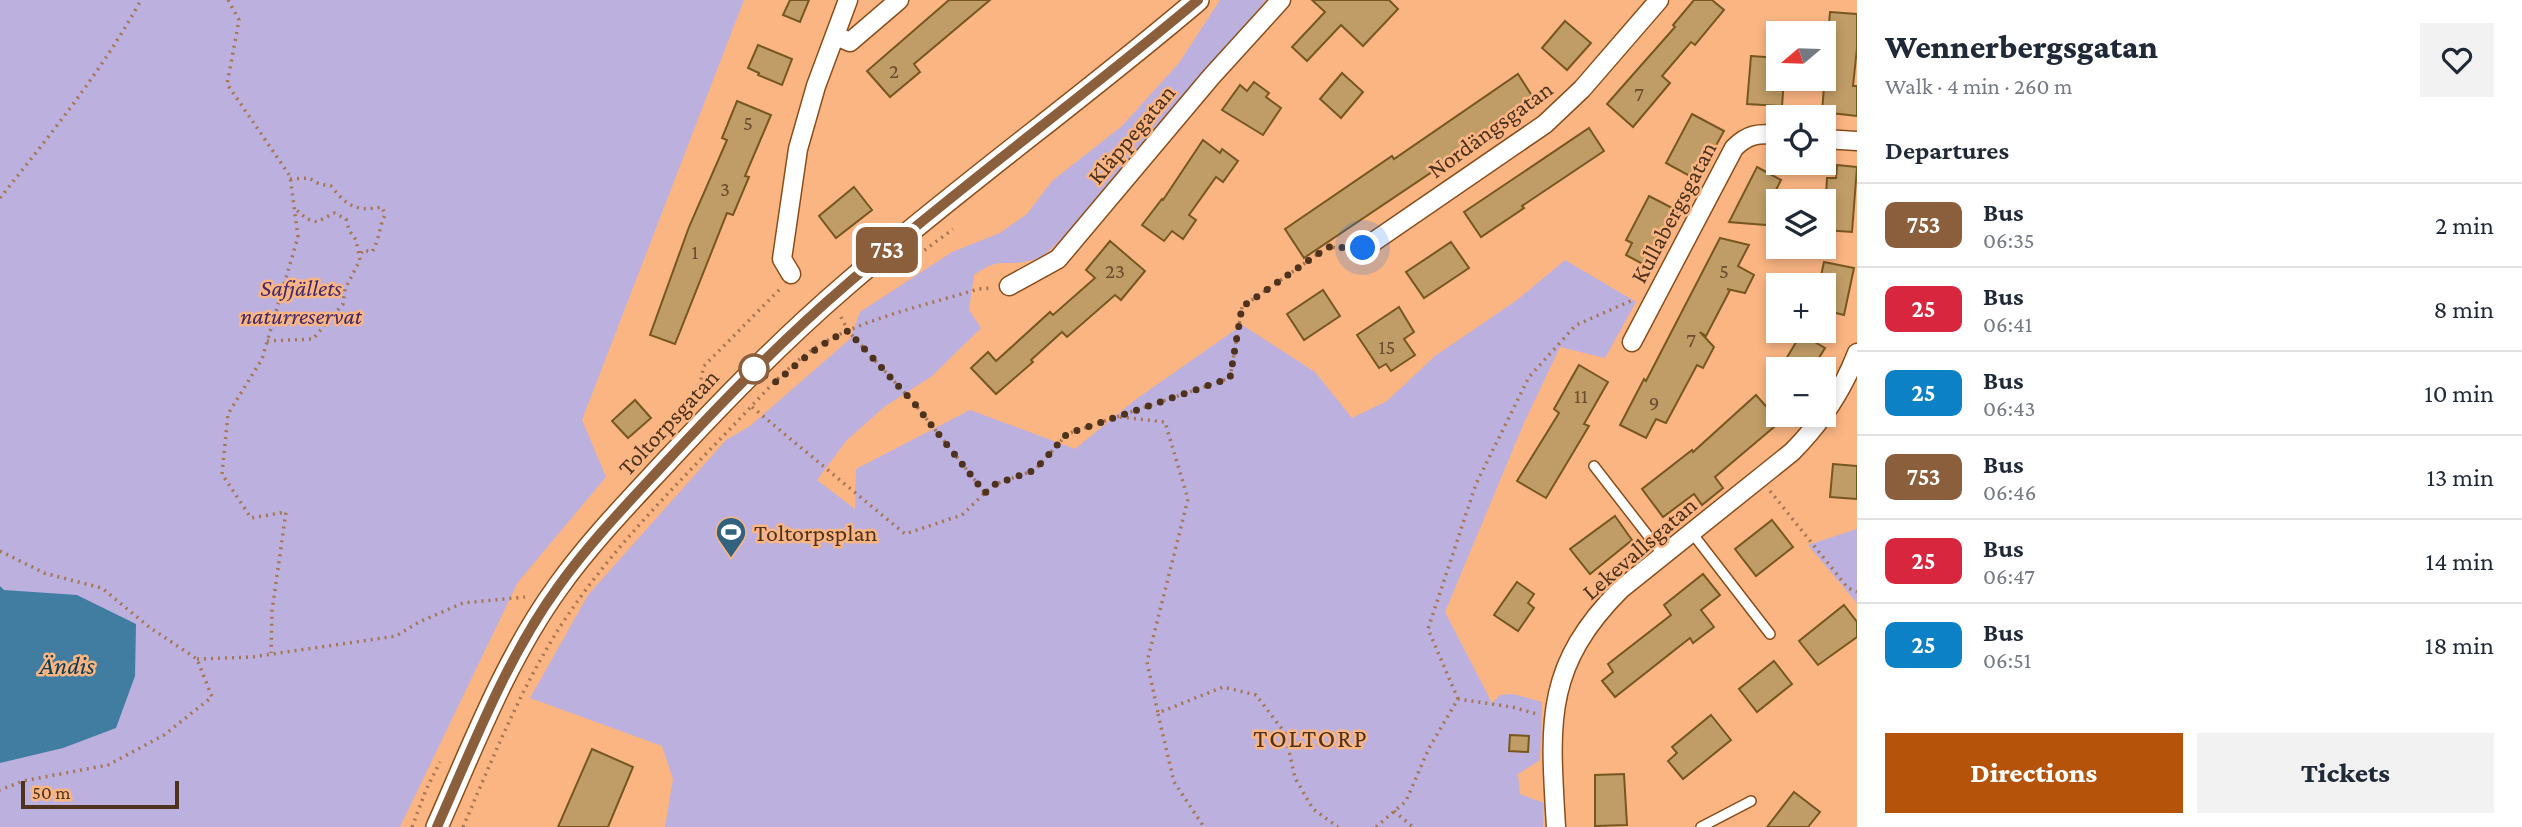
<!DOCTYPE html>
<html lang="en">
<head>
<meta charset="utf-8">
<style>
  body { margin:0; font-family:"Crimson Pro",serif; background:#f2f2f3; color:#1f2937; height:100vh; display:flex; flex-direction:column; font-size:26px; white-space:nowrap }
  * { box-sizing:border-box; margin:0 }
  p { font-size:23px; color:#747a83 }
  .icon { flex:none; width:38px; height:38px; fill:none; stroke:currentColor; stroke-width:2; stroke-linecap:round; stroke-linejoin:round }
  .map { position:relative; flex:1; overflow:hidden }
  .drawer { display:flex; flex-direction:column; background:#fff; width:665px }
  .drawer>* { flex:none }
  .badge { padding:0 14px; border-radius:10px; font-size:24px; line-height:46px }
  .needle { width:46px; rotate:251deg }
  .tools { position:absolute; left:1766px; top:21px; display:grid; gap:14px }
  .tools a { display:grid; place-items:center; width:70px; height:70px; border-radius:0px; background:#fff; box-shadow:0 4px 10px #0003; font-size:35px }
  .scale { position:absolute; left:21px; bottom:18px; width:158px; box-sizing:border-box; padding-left:7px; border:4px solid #4d321d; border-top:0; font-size:19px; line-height:24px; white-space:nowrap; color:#4d321d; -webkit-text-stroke:5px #fab583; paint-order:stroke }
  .you { position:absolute; width:35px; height:35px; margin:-18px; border:5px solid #fff; border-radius:50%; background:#1a73e8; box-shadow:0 0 0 10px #1a73e833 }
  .map>.badge { position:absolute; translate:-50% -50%; box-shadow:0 0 0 4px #fff }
  h2 { padding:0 28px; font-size:26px; line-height:63px }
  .round { display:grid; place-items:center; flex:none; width:74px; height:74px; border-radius:0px; background:#f2f2f3 }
  .summary { display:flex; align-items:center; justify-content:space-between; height:119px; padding:0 28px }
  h1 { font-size:33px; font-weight:800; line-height:52px }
  .cta { display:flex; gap:14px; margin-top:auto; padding:14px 28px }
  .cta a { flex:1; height:80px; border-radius:0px; background:#b45309; color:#fff; font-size:28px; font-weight:800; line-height:80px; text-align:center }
  .cta a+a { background:#f2f2f3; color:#1f2937 }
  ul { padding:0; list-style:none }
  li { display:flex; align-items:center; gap:21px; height:84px; padding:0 28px; border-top:2px solid #e0e1e3 }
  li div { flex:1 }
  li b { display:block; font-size:26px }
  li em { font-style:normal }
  li .badge { min-width:77px; font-weight:700; text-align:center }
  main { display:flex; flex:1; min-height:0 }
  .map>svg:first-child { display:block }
  .green { fill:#bcb0de }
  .water { fill:#417da1 }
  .building { fill:#c09c66; stroke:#775720; stroke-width:2 }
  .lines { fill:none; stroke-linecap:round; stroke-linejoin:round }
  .service-casing { stroke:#8a4e1a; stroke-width:12 }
  .minor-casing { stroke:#8a4e1a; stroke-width:21 }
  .tertiary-casing { stroke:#8a4e1a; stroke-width:24 }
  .path { stroke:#a67551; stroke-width:3.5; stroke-dasharray:2 5; stroke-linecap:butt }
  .service { stroke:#fff; stroke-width:9 }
  .minor { stroke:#fff; stroke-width:18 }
  .tertiary { stroke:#fff; stroke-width:21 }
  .line-casing { stroke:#fff; stroke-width:16 }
  .line { stroke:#8b5e3c; stroke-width:10 }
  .walk { stroke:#4d321d; stroke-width:7; stroke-dasharray:0 12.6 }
  .stop-dot { fill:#fff; stroke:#8b5e3c; stroke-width:3.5 }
  .labels { text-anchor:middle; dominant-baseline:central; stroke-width:5; stroke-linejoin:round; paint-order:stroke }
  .number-label { font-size:21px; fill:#6a4c2f }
  .street-label { font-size:24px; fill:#4d321d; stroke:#fab583 }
  .park-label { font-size:24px; font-style:italic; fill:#41286c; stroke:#fab583 }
  .poi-label { font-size:24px; fill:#4d321d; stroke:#fab583; text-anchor:start }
  .water-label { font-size:26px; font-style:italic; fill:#083c56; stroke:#fab583 }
  .neighbourhood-label { font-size:26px; letter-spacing:2px; fill:#4d321d; stroke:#fab583 }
</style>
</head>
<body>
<main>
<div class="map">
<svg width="1857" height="827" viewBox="0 0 1857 827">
  <rect width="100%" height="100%" fill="#fab583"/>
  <g class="green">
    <polygon points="0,0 744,0 582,420 606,477 518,582 400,827 0,827"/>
    <path d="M1220 0H1266L1061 239C1051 249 1042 259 1028 261 1002 267 1001 256 974 275L969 310 981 328 932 376 884 407 846 441 817 480 855 509 856 469 970 410 1075 449 1135 400 1242 325 1315 372 1352 418 1387 401 1435 356 1517 300 1565 260 1636 302 1605 358 1560 347 1524 423 1445 612 1492 703 1500 695 1513 694 1542 702 1540 760 1518 774 1520 794 1544 803 1543 827H665L673 779 662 746 530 698 588 595 726 440 750 426 850 339 860 312 952 252 1000 233 1027 214 1052 181 1122 126 1150 95 1179 63Z"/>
    <polygon points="1857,529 1857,603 1808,545"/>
  </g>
  <polygon class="water" points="0,586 4,590 77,595 136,624 135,676 116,728 63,748 0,763"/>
  <g class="building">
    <polygon points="790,0 809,0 800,22 783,15"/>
    <polygon points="949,0 990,0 914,64 920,72 890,97 867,71"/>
    <polygon points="1312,0 1389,0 1398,9 1363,46 1341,25 1307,61 1292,47 1325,12"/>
    <polygon points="1694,0 1712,0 1724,10 1695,45 1691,42 1662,76 1670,83 1633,127 1607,104 1675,27 1673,25"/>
    <polygon points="1830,12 1857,14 1857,48 1853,86 1857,86 1857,116 1822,112"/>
    <polygon points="1565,21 1591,43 1567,70 1542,48"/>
    <polygon points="758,45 792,59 782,85 758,75 759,73 748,68"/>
    <polygon points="1751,56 1778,58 1778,79 1784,79 1782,106 1747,104"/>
    <polygon points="1342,73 1363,92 1341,118 1320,99"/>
    <polygon points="1518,74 1536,102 1304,258 1285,229 1392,156 1394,159"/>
    <polygon points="1254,82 1269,93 1266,97 1281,108 1263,135 1222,110 1240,85 1247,91"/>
    <polygon points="737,101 771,115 745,176 749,177 733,215 727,213 675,344 650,335 689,227 727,140 722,138"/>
    <polygon points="1692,114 1724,131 1697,180 1666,163"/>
    <polygon points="1589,128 1604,151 1522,206 1524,208 1481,237 1464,212"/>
    <polygon points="1203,140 1220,153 1222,149 1238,161 1223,182 1216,177 1189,215 1196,220 1183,239 1172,231 1164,241 1142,225 1162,199 1163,200"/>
    <polygon points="1837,165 1857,167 1852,232 1824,230 1827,178 1836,178"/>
    <polygon points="1757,167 1781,180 1770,202 1778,207 1778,226 1729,222"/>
    <polygon points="854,187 872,210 836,238 819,216"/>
    <polygon points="1649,196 1678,211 1657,257 1654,255 1648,267 1626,255 1632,243 1626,240"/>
    <polygon points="1720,238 1749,245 1738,266 1754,275 1745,293 1727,289 1730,290 1706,336 1700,332 1714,347 1703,368 1697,365 1666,423 1656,419 1646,438 1620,425 1644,379 1646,381"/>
    <polygon points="1110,241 1145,271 1121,300 1115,295 1067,337 1062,332 1031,360 1033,362 996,394 971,368 988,352 996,361 1050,312 1053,315 1095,278 1086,270"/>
    <polygon points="1451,242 1469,268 1424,298 1406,272"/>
    <polygon points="1824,262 1854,268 1844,315 1824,310 1824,285 1819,285"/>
    <polygon points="1323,290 1340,316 1304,340 1287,314"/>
    <polygon points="1399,307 1414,332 1404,339 1415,355 1391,371 1386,364 1379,368 1357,335"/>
    <polygon points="1801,334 1825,348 1812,369 1780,369"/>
    <polygon points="1579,365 1608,382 1584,424 1589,426 1546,498 1517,481 1559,413 1554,409"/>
    <polygon points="1756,395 1780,422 1715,477 1723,488 1702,505 1694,494 1663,517 1642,489 1692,450 1693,452"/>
    <polygon points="635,400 651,418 628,438 612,421"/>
    <polygon points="1833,464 1857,466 1857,499 1830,497"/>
    <polygon points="1615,516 1632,540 1590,574 1570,549"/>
    <polygon points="1772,520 1793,547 1756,576 1735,549"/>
    <polygon points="1703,574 1720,595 1701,610 1714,627 1693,643 1690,638 1615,697 1602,681 1613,672 1608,664 1671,615 1664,605"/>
    <polygon points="1517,582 1534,594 1528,603 1534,608 1518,631 1494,615"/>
    <polygon points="1844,605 1857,622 1857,637 1818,665 1799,641"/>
    <polygon points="1774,661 1792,684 1757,712 1739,689"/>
    <polygon points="1711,715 1731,740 1683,779 1668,761 1677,753 1672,747"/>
    <polygon points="1510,735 1529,736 1528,752 1509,751"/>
    <polygon points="592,749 633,767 608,827 558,827"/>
    <polygon points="1624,774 1627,825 1595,826 1595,775"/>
    <polygon points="1794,792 1820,812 1808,827 1767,827"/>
  </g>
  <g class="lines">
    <g class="service-casing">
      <g id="service">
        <polyline points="1594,466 1663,555"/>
        <polyline points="1692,533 1770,634"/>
        <polyline points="1701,827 1751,801"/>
      </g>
    </g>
    <g class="minor-casing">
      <g id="minor">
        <polyline points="836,36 850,42 899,0"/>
        <polyline points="1824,139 1857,141"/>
        <polyline points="1363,249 1545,124 1582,89 1659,0"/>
        <polyline points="791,274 782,259 798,149 816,86 848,0"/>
        <polyline points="1009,286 1058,259 1211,77 1281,0"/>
        <path d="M1632 342 1734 148C1748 134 1758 133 1778 135"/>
        <path d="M1556 827C1550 724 1543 667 1621 589L1792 452C1821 423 1842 392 1857 353"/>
      </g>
    </g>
    <g class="tertiary-casing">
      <path id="tertiary" d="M437 827C473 746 506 659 558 587 590 542 629 502 667 461 724 400 782 340 846 285 960 186 1083 98 1198 0"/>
    </g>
    <g class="path">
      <polyline points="228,0 239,20 227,84 290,176 298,237 262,359 228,414 222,474 251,518 286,512 272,611 271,653"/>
      <path d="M290 179 309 178 319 184 331 186C347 206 356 212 382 207L385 215C379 227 379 241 372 252L363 250 360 255"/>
      <path d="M0 198C50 135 102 71 141 0"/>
      <polyline points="902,267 953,229"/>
      <polyline points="841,317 848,331 914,403 985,493"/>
      <polyline points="267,341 313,339 343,304 345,289 360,260 356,240 349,230 346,219 334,213 317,222 307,219 294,208"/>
      <polyline points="752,407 905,534 962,515 993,485 1035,470 1067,434 1230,378 1242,307 1328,247 1344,248"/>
      <path d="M684 410C694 396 702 384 703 367L780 289"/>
      <polyline points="1120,417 1165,422 1188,499 1147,662 1158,713 1223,687 1256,695 1285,733 1295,778 1313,809 1338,827"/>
      <polyline points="1770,491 1848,588 1857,592"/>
      <polyline points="0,551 44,573 102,588 149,627 197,659 212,697 164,735 108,765 23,781 0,790"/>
      <polyline points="197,659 252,657 396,636 419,622 463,603 525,597"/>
      <polyline points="1458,699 1428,629 1476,484 1529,377 1576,325 1633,300"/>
      <polyline points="1158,714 1174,782 1204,827"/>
      <polyline points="1394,811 1413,827"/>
      <polyline points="412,827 426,790 440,762"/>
      <path d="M463 827C495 753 526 675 572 609 617 544 675 486 730 429 759 399 794 356 832 338 878 315 930 304 978 289L992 288"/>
      <polyline points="1376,827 1406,801 1429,748 1458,699 1512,707 1537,714"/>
    </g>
    <use href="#service" class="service"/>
    <use href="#minor" class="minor"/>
    <use href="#tertiary" class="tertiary"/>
  </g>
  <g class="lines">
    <g class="line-casing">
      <path id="line" d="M437 827C473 746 506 659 558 587 590 542 629 502 667 461 724 400 782 340 846 285 960 186 1083 97 1198 0"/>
    </g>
    <use href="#line" class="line"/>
    <path class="walk" d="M754 369 776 382C799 362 820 343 848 331L914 403 985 493 993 485 1035 470 1067 434 1230 378 1242 307 1328 247 1363 248"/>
  </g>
  <defs>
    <g id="stadium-pin" transform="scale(1.575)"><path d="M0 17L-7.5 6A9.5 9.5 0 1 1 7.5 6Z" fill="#316381" stroke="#fab583"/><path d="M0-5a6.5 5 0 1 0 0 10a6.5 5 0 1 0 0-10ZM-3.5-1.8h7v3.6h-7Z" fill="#fff"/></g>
  </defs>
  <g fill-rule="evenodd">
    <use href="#stadium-pin" x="731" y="532"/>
  </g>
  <circle class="stop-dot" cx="754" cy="369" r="14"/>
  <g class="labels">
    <g class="number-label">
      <text x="894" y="71">2</text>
      <text x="1639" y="94">7</text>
      <text x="748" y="123">5</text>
      <text x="725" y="189">3</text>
      <text x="695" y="252">1</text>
      <text x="1115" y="271">23</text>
      <text x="1724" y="271">5</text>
      <text x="1691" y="340">7</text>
      <text x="1387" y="347">15</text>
      <text x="1581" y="396">11</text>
      <text x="1654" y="403">9</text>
    </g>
    <g class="street-label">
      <text transform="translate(1490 129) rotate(-36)">Nordängsgatan</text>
      <text transform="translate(1131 134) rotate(-50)">Kläppegatan</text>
      <text transform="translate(1673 212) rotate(-62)">Kullabergsgatan</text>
      <text transform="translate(668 422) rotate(-47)">Toltorpsgatan</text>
      <text transform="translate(1639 548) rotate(-41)">Lekevallsgatan</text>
    </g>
    <g class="park-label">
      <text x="301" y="287">Safjällets<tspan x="301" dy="28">naturreservat</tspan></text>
    </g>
    <g class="poi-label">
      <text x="754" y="532">Toltorpsplan</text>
    </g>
    <g class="water-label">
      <text x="67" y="665">Ändis</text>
    </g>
    <g class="neighbourhood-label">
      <text x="1311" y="738">TOLTORP</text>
    </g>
  </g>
</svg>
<div class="tools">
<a><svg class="needle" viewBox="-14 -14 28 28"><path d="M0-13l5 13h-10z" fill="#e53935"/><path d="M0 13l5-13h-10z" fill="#747a83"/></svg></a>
<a><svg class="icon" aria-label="locate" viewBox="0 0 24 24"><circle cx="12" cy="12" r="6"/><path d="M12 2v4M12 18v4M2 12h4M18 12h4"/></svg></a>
<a><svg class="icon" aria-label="layers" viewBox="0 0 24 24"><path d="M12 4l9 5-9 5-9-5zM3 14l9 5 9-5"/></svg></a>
<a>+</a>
<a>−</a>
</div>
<div class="scale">50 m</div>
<div class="you" style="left:1363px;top:248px"></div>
<b class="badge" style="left:887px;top:250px;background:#8b5e3c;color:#fff">753</b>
</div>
<section class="drawer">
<div class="summary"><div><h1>Wennerbergsgatan</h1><p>Walk · 4 min · 260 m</p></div><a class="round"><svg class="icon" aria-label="heart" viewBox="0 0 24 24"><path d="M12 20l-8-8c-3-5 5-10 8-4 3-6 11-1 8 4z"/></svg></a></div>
<h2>Departures</h2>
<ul>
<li><span class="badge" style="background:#8b5e3c;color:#fff">753</span><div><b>Bus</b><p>06:35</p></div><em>2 min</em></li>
<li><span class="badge" style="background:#d7263d;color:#fff">25</span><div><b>Bus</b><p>06:41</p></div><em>8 min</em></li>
<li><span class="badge" style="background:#0c81c5;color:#fff">25</span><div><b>Bus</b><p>06:43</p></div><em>10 min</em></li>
<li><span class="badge" style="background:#8b5e3c;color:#fff">753</span><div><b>Bus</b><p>06:46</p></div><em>13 min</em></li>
<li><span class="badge" style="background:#d7263d;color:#fff">25</span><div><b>Bus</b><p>06:47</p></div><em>14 min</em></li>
<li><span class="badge" style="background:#0c81c5;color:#fff">25</span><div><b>Bus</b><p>06:51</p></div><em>18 min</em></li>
</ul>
<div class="cta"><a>Directions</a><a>Tickets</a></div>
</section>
</main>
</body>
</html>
